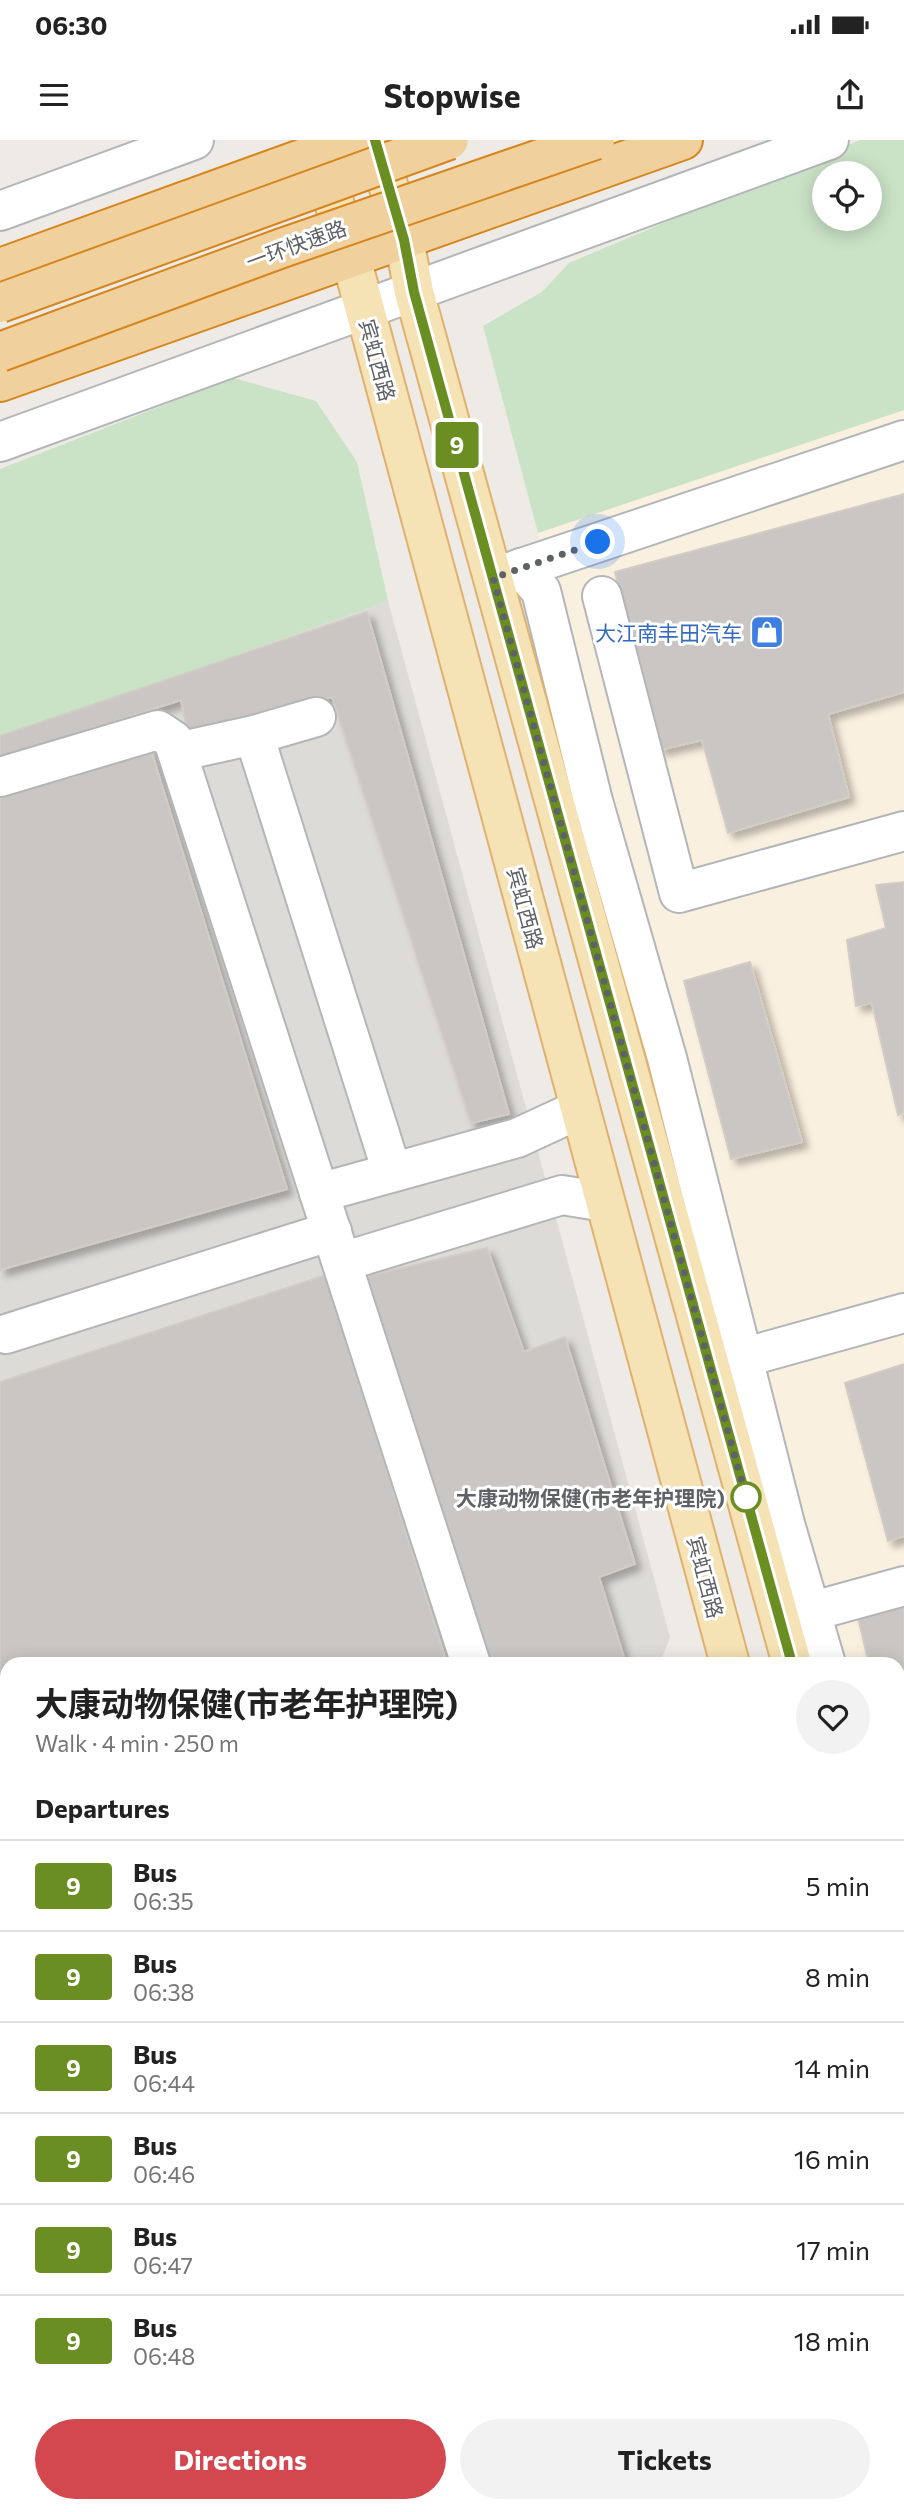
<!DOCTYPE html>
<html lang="en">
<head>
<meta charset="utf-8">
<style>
  body { margin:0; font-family:Commissioner,"Noto Sans SC",sans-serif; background:#f2f2f2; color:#222; height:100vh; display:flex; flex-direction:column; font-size:26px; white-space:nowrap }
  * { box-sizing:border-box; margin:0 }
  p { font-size:23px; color:#767676 }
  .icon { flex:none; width:38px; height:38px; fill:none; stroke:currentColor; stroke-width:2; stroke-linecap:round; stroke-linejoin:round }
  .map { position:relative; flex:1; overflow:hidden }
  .sheet { position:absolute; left:0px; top:1517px; width:905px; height:856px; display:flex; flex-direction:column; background:#fff; border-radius:21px 21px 0 0; box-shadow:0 4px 18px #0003 }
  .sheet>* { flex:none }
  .badge { padding:0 14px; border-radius:5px; font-size:24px; line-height:46px }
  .controls { position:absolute; left:812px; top:21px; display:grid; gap:14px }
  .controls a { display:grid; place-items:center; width:70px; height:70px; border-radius:50%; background:#fff; box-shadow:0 4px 18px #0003; font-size:35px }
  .you { position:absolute; width:35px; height:35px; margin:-18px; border:5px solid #fff; border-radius:50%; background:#1a73e8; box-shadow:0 0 0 10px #1a73e833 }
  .map>.badge { position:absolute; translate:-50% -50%; box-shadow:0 0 0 4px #fff }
  h2 { padding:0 35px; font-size:26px; line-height:63px }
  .round { display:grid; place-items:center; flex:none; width:74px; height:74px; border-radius:37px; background:#f2f2f2 }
  .headline { display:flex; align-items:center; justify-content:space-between; height:119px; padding:0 35px }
  h1 { font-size:33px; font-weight:700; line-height:52px }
  .button { display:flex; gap:14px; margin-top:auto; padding:14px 35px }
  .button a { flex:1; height:80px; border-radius:42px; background:#d3474e; color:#fff; font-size:28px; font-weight:700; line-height:80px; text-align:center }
  .button a+a { background:#f2f2f2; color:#222 }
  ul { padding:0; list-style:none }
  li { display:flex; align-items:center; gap:21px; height:91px; padding:0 35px; border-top:2px solid #e0e0e0 }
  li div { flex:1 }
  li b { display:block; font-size:26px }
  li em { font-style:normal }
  li .badge { min-width:77px; font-weight:700; text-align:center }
  .status { display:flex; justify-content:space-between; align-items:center; height:49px; padding:0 35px; background:#fff; direction:ltr }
  .status svg { height:19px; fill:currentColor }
  header { display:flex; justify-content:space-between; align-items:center; height:91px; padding:0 35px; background:#fff; font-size:32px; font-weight:700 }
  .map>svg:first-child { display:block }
  .commercial { fill:#faf0e0 }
  .industrial { fill:#dddbd8 }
  .medical { fill:#f8e5e6 }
  .green { fill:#cae2c6; fill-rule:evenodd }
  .water { fill:#b0dff4 }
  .building { fill:#cac6c3; stroke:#d2ccc5; stroke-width:2; filter:url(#shadow) }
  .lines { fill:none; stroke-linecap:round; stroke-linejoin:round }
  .minor-casing { stroke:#b3b6b9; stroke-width:42 }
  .major-casing { stroke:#e0b16e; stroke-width:42 }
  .highway-casing { stroke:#d7851d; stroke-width:42 }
  .minor { stroke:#fff; stroke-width:38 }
  .major { stroke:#f5e2b5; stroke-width:38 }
  .highway { stroke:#f0d09c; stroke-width:38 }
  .highway-bridge-casing { stroke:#d7851d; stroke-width:42; stroke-linecap:butt }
  .highway-bridge { stroke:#f0d09c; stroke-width:38 }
  .line-casing { stroke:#fff; stroke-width:16 }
  .line { stroke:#6b8e23; stroke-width:10 }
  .walk { stroke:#5e6265; stroke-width:7; stroke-dasharray:0 12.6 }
  .stop-dot { fill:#fff; stroke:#6b8e23; stroke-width:3.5 }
  .labels { text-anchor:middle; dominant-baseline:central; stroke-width:6; stroke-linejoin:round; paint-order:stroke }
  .street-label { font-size:21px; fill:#5e6265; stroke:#fff }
  .shop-label { font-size:21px; fill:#366cbe; stroke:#fff; text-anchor:end }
  .stop-label { font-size:21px; font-weight:bold; fill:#5e6265; stroke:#fff; text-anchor:end }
</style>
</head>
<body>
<div class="status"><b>06:30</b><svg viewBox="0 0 49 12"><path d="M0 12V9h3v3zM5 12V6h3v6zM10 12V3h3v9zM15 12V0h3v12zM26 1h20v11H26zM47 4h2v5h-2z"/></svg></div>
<header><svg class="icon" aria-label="menu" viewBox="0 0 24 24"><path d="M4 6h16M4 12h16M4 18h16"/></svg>Stopwise<svg class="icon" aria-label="share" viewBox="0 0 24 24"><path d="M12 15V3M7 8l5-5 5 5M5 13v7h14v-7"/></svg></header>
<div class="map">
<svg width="904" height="2372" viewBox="0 0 904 2372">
  <defs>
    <filter id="shadow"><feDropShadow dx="6" dy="6" stdDeviation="3.5" flood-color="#0004"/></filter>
  </defs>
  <rect width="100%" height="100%" fill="#eeebe6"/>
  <polygon class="commercial" points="904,270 904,1743 898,1719 898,1524 846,1524 718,1065 538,393"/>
  <g class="industrial">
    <polygon points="388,461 670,1497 660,1524 7,1524 7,1820 0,1823 0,598"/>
    <polygon points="144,2366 892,2366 893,2372 146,2372"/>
  </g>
  <polygon class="medical" points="7,2161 7,2366 144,2366 146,2372 0,2372 0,2162"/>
  <g class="green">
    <path d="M860 0H904V270L538 393 483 186 542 152 569 123ZM824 33H870V79H824Z"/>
    <polygon points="233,238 316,261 357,322 388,461 0,599 0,329"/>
  </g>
  <polygon class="water" points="40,2366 83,2366 102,2372 28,2372"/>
  <g class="building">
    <polygon points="904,354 904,552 828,574 849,657 728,693 702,600 659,610 615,432"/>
    <polygon points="367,472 509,974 471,983 332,557 189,599 181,560 0,618 0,596"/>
    <polygon points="150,607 287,1049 0,1130 0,651"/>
    <polygon points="904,742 904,973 898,975 872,863 856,866 847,800 886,788 876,745"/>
    <polygon points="750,822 802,1002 731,1019 684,841"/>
    <polygon points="487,1108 524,1212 565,1197 635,1424 599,1437 626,1524 489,1524 367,1136"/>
    <polygon points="326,1135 447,1524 7,1524 7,1726 0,1728 0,1242"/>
    <polygon points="904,1224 904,1396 888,1401 845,1243"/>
    <polygon points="904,1458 904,1663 898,1638 898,1524 869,1524 856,1469"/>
    <polygon points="7,1782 7,1819 0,1822 0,1784"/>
    <polygon points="0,2045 7,2065 0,2070"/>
    <polygon points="7,2305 7,2337 0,2339 0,2308"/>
    <polygon points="167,2366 372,2366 373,2372 169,2372"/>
    <polygon points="411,2366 493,2366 494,2372 412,2372"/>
    <polygon points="543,2366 621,2366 622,2372 545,2372"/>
  </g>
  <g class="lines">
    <g class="minor-casing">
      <g id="minor">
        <polyline points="0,71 194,0"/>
        <polyline points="0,302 829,0"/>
        <polyline points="521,428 541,451 593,661 667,918 785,1384 826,1524"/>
        <polyline points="498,436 904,300"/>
        <polyline points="602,456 679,753 904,691"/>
        <polyline points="254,595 392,1032"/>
        <polyline points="177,612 254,595 316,577"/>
        <polyline points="0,637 158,590 173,600 471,1524"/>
        <polyline points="319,1053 517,998 580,969"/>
        <polyline points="342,1122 562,1055 605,1062"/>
        <polyline points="6,1194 332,1091"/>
        <polyline points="717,1225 904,1173"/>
        <polyline points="784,1479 904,1446"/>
        <polyline points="0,1769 7,1767"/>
        <polyline points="898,1772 904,1795"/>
        <polyline points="0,1881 7,1878"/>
        <polyline points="0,1994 7,2015"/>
        <polyline points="0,2084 7,2082"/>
        <polyline points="0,2207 7,2218"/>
        <polyline points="898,2344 904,2342"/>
        <polyline points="391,2366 393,2372"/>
        <polyline points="651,2366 652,2372"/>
        <polyline points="796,2372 821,2366"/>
      </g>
    </g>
    <g class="major-casing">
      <g id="major">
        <polyline points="375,0 404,100 414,152 792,1524"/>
        <polyline points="319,13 351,118 730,1524"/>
        <polyline points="898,1923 904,1947"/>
        <polyline points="898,2157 904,2181"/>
      </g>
    </g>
    <g class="highway-casing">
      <g id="highway">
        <polyline points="0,128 354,0"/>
        <polyline points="0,242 683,0"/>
      </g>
    </g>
    <use href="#minor" class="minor"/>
    <use href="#major" class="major"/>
    <use href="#highway" class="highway"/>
    <g class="highway-bridge-casing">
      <g id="highway-bridge">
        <polyline points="0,163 449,0"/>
        <polyline points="0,212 282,108 595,0"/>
      </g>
    </g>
    <use href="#highway-bridge" class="highway-bridge"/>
  </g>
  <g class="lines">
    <g class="line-casing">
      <polyline id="line" points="375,0 404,100 414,152 792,1524"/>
    </g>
    <use href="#line" class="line"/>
    <polyline class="walk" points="598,402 493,438 746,1357"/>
  </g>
  <defs>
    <g id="shop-square" transform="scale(1.75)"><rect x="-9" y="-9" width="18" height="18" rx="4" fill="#3f7fe0" stroke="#fff"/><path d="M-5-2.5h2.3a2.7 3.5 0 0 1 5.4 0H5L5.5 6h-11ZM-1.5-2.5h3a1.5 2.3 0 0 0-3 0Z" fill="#fff"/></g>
  </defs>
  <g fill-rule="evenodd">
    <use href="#shop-square" x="767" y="492"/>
  </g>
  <circle class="stop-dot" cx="746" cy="1357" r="14"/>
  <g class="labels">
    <g class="street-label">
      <text transform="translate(296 104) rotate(-20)">一环快速路</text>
      <text transform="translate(378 220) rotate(75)">宾虹西路</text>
      <text transform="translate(526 768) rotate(75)">宾虹西路</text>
      <text transform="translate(706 1437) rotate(75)">宾虹西路</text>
    </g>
    <g class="shop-label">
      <text x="742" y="492">大江南丰田汽车</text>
    </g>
    <g class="stop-label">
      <text x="725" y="1357">大康动物保健(市老年护理院)</text>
    </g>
  </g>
</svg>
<div class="controls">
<a><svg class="icon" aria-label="locate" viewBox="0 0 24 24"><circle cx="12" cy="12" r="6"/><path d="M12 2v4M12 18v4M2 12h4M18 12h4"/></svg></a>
</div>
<div class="you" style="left:598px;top:402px"></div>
<b class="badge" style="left:457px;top:305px;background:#6b8e23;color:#fff">9</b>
<section class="sheet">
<div class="headline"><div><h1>大康动物保健(市老年护理院)</h1><p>Walk · 4 min · 250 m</p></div><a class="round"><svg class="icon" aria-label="heart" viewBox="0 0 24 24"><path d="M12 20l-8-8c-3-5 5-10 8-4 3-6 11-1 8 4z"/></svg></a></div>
<h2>Departures</h2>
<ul>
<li><span class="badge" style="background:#6b8e23;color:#fff">9</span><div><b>Bus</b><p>06:35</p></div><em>5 min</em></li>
<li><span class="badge" style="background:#6b8e23;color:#fff">9</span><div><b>Bus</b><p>06:38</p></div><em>8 min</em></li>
<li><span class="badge" style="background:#6b8e23;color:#fff">9</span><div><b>Bus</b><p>06:44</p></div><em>14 min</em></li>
<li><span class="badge" style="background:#6b8e23;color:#fff">9</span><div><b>Bus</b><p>06:46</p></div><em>16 min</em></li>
<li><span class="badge" style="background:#6b8e23;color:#fff">9</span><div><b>Bus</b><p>06:47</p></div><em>17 min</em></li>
<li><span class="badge" style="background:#6b8e23;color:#fff">9</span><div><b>Bus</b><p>06:48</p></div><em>18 min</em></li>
</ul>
<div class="button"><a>Directions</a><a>Tickets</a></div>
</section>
</div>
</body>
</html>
